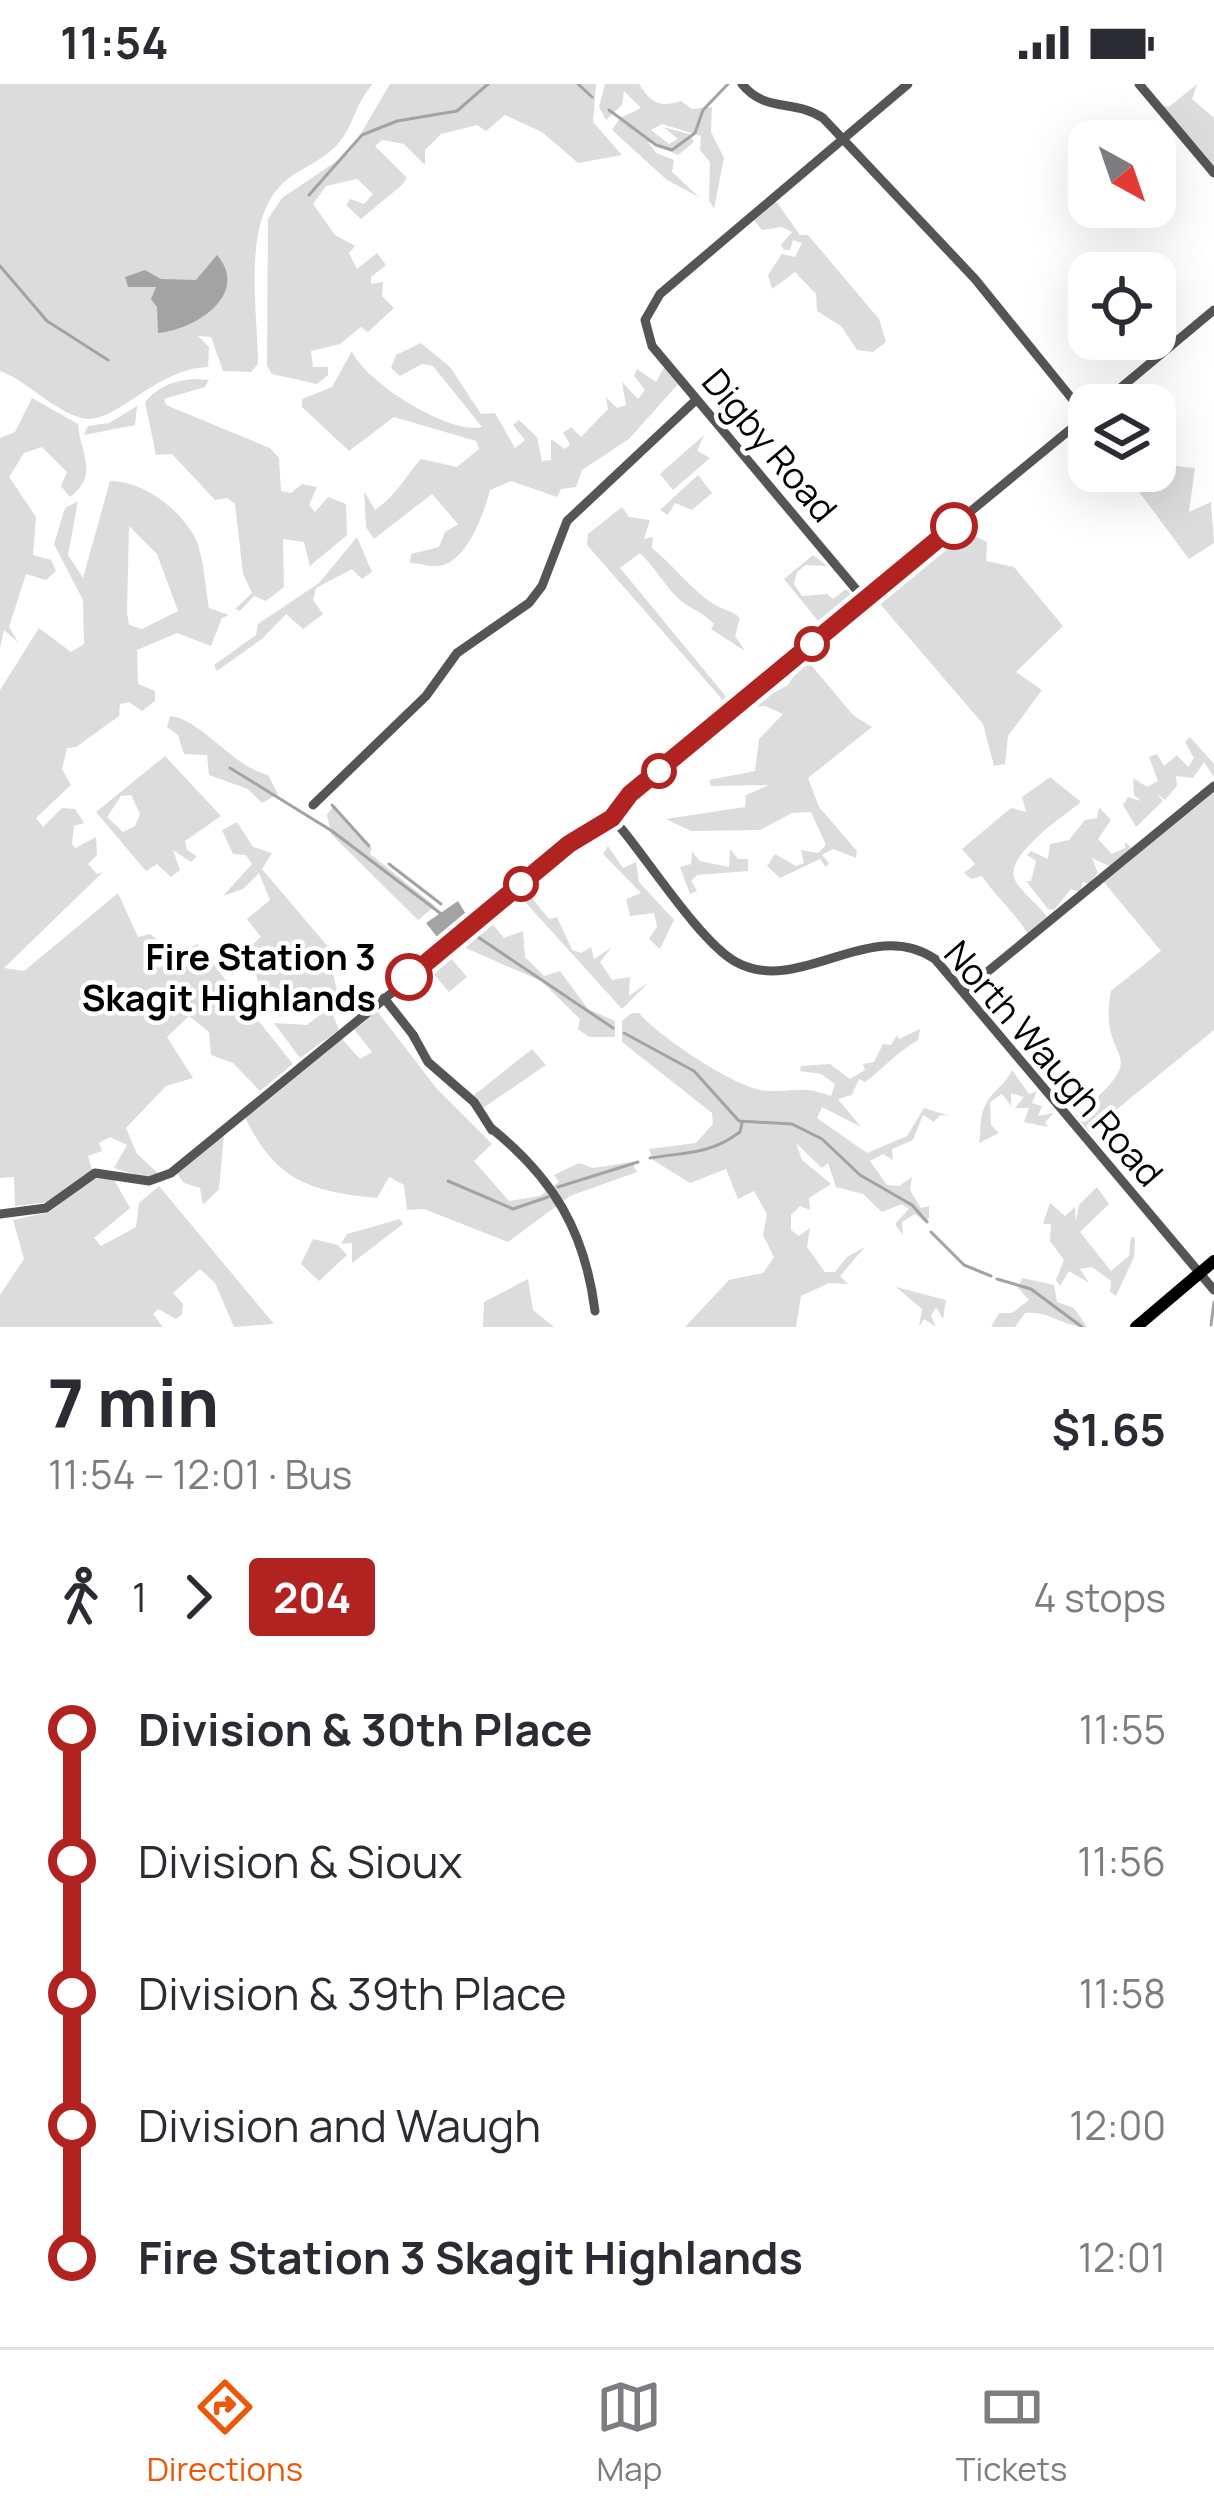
<!DOCTYPE html>
<html lang="en">
<head>
<meta charset="utf-8">
<style>
  body { margin:0; font-family:Manrope,sans-serif; background:#f7f7f7; color:#2b2b33; height:100vh; display:flex; flex-direction:column; font-size:45px; white-space:nowrap }
  * { box-sizing:border-box; margin:0 }
  p { font-size:39px; color:#7c7c81 }
  .icon { flex:none; width:66px; height:66px; fill:none; stroke:currentColor; stroke-width:2; stroke-linecap:round; stroke-linejoin:round }
  .map { position:relative; height:1243px; overflow:hidden }
  .details { display:flex; flex-direction:column; background:#fff; flex:1 }
  .details>* { flex:none }
  .badge { padding:0 24px; border-radius:9px; font-size:42px; line-height:78px }
  .needle { width:78px; rotate:140deg }
  .controls { position:absolute; left:1068px; top:36px; display:grid; gap:24px }
  .controls a { display:grid; place-items:center; width:108px; height:108px; border-radius:24px; background:#fff; box-shadow:0 12px 48px #0002; font-size:60px }
  .map>.badge { position:absolute; translate:-50% -50%; box-shadow:0 0 0 6px #fff }
  .legs { display:flex; align-items:center; gap:18px; height:132px; padding:0 48px; font-size:39px }
  .legs p { margin-inline-start:auto }
  .summary { display:flex; align-items:center; justify-content:space-between; height:204px; padding:0 48px }
  h1 { font-size:66px; font-weight:800; line-height:90px }
  ul { padding:0 48px; list-style:none }
  li { display:flex; align-items:center; gap:42px; height:132px; font-size:45px }
  li i { display:grid; place-items:center; width:18px; height:100%; margin:0 15px; background:currentColor }
  li i::after { content:''; width:30px; height:30px; margin:-15px; border:9px solid; border-radius:50%; background:#fff }
  li p { margin-inline-start:auto }
  li:first-child i { background:linear-gradient(#0000 50%,currentColor 0) }
  li:last-child i { background:linear-gradient(currentColor 50%,#0000 0) }
  .status { display:flex; justify-content:space-between; align-items:center; height:84px; padding:0 60px; background:#fff; direction:ltr }
  .status svg { height:33px; fill:currentColor }
  .tabs { display:flex; justify-content:space-around; align-items:center; height:168px; border-top:3px solid #e1e1e2; background:#fff; font-size:33px; color:#7c7c81 }
  .tabs a { display:grid; justify-items:center; gap:6px }
  .tabs .on { color:#ea580c }
  .map>svg:first-child { display:block }
  .green { fill:#dcdcdc; fill-rule:evenodd }
  .water { fill:#a3a3a3 }
  .lines { fill:none; stroke-linecap:round; stroke-linejoin:round }
  .stream { stroke:#a3a3a3; stroke-width:3 }
  .minor { stroke:#555; stroke-width:9 }
  .major { stroke:#000; stroke-width:12 }
  .line-1-casing { stroke:#fff; stroke-width:27 }
  .line-1 { stroke:#b02321; stroke-width:18 }
  .stop-1-dot { fill:#fff; stroke:#b02321; stroke-width:6 }
  .labels { text-anchor:middle; dominant-baseline:central; stroke-width:9; stroke-linejoin:round; paint-order:stroke }
  .street-label { font-size:36px; fill:#000; stroke:#fff }
  .stop-label { font-size:36px; font-weight:bold; fill:#000; stroke:#fff; text-anchor:end }
</style>
</head>
<body>
<div class="status"><b>11:54</b><svg viewBox="0 0 49 12"><path d="M0 12V9h3v3zM5 12V6h3v6zM10 12V3h3v9zM15 12V0h3v12zM26 1h20v11H26zM47 4h2v5h-2z"/></svg></div>
<div class="map">
<svg width="1214" height="1243" viewBox="0 0 1214 1243">
  <rect width="100%" height="100%" fill="#fff"/>
  <g class="green">
    <path d="M0 0H373C353 22 355 42 336 62 321 78 299 84 283 99 241 139 258 227 258 280L251 288 223 287 211 253 198 252 209 263 208 283C155 284 114 343 82 334 52 326 29 298 0 287Z"/>
    <polygon points="390,0 596,0 593,38 622,71 578,79 542,48 505,31 486,47 477,41 441,50 425,66 425,81 404,60 382,56 375,62 407,94 402,101 361,135 346,121 350,115 364,120 373,110 357,95 326,102 313,120 335,151 355,162 349,169 357,185 377,169 386,181 371,193 371,200 383,198 382,212 394,224 368,248 361,243 340,260 311,267 313,283 328,283 328,291 317,300 272,290 267,282 268,135 282,114 350,68"/>
    <path d="M605 0H639C651 19 659 24 681 17L692 25 712 23 711 48 724 74 714 125 709 116 710 78 700 66 701 52 662 40 651 46 669 60 678 55 663 43 689 50 694 58 678 71 648 58 656 69 674 76 672 88 699 113 667 96 612 46 620 34 641 24 624 7 622 21 606 36 599 23Z"/>
    <polygon points="1197,0 1192,15 1214,34 1214,81 1162,21 1169,23"/>
    <polygon points="775,116 800,151 808,151 879,235 886,258 873,268 857,266 841,242 817,227 816,210 795,188 772,205 768,191 782,170 795,173 802,159 793,156 790,166 784,166 781,161 792,148 782,143 762,146 754,136"/>
    <path d="M421 259 450 283 481 330 495 329 515 364 525 356 513 341 519 336 537 353 542 377 551 376V355L565 365 570 360 563 349 571 343 581 353 608 325 606 313 617 324 626 321 622 298 638 315 645 306 634 292 637 285 656 298 665 282 678 300 629 355 582 386 576 403 561 405 557 413 511 397 490 406C484 430 466 479 439 482 430 483 419 479 410 479L411 470 439 463 445 448 458 440 432 410 374 455 366 443 364 407 375 426C398 410 403 395 421 375L457 383 479 365 476 357 394 333 349 367 302 323V315L332 303 352 267C363 296 448 351 482 343L433 282 422 280 400 292 391 284 396 271Z"/>
    <path d="M193 295 209 296 205 303 164 315 166 321 270 364 279 374 281 407 291 409 302 400 317 403 309 421 315 428 328 413 346 420 347 451 310 482 304 458 283 455 284 503 266 517 254 512 240 527 235 525 252 509 243 490 235 420 227 414 215 416 172 370 156 371 145 318C159 302 173 297 193 295Z"/>
    <path d="M32 314 78 340C80 369 100 391 70 413L61 402 67 388 42 363 24 369 9 393 36 433 33 471 51 476 56 487 46 496 26 490 9 543 18 558 4 546 0 564V354L15 348Z"/>
    <polygon points="137,322 135,341 84,351 88,342 109,339"/>
    <polygon points="704,351 697,367 710,374 673,406 660,390"/>
    <polygon points="1155,380 1195,384 1189,428 1211,418 1214,459 1189,475 1131,397 1140,387 1155,387"/>
    <polygon points="698,391 712,409 692,426 675,419 668,431 660,426"/>
    <path d="M110 397C142 397 176 422 193 450 204 468 205 503 209 524L229 531 222 534 211 562 177 549 137 566 138 600 155 607V617L142 627 129 618 120 620 119 632 76 663 67 664 62 685 71 701 36 734 43 743 62 724 75 725 84 739 74 742 72 760 75 764 96 753 97 771 88 780 97 790 103 788 4 884 24 887 118 809 138 853 150 850 159 857V864L149 871 159 884 197 860 293 980 260 1007 233 979 211 971 209 948 189 932 167 953 193 994 166 1002 126 1044 137 1070 160 1091 147 1094 114 1084 127 1061 110 1053 99 1059 102 1067 88 1072 92 1086 49 1118 15 1122 14 1093 0 1094V606L39 544 71 568 84 560 83 516 54 460 65 424 78 417 68 471 83 494ZM129 442 157 470 178 527 142 545 129 541 127 529Z"/>
    <path d="M622 423 629 433 650 436 644 455 653 453 652 464C672 480 691 506 715 521 724 526 731 526 740 534L735 552 745 567 711 545 714 540C704 529 691 525 680 516 667 505 655 483 640 469L620 484 728 615V622L587 461 588 450Z"/>
    <polygon points="959,444 987,458 986,477 1014,483 1063,542 1016,588 1042,606 1008,652 1005,680 994,682 983,640 875,514"/>
    <polygon points="357,453 372,488 362,495 352,485 316,504 313,516 323,530 303,545 286,530 262,555 217,587 214,581 256,551 258,540 319,499"/>
    <polygon points="813,471 827,482 806,481 797,488 794,500 802,512 827,510 833,515 846,505 855,515 823,543 784,495"/>
    <polygon points="801,581 812,582 853,631 872,643 808,694 819,723 857,767 856,774 833,765 822,771 829,779 826,783 820,775 780,794 767,782 775,770 796,782 804,779 801,766 818,769 826,761 811,728 792,729 760,746 691,747 666,735 745,723 746,711 769,701 711,702 709,696 755,687 759,655 783,630 765,622 747,624 788,601"/>
    <path d="M170 632C201 635 233 683 268 691L278 710 262 719 248 705 209 691 207 671 184 670 178 651 167 643Z"/>
    <polygon points="1190,653 1214,680 1214,693 1204,678 1193,694 1176,692 1177,702 1165,716 1157,710 1163,717 1136,743 1123,721 1128,713 1141,717 1134,711 1133,694 1147,703 1158,697 1149,673 1157,670 1164,682 1177,671 1188,683 1194,674 1185,658"/>
    <path d="M165 672 221 732 185 757 187 766 197 772 191 778 173 766 180 786 171 793 157 780 146 787 96 728ZM131 711 140 730 135 742 123 748 107 733 121 712Z"/>
    <path d="M1050 693 1081 718C1065 731 1003 772 1015 796 1021 808 1038 820 1047 833L1027 849C1014 827 995 812 982 792L971 795 964 789 975 780 962 765 1011 724 1026 728 1022 713Z"/>
    <path d="M1214 705V946L1089 1048 1076 1032C1161 961 1096 985 1111 907L1161 867 1102 796Z"/>
    <polygon points="334,721 372,764 370,770 435,822 418,836 331,750 327,731"/>
    <polygon points="1099,723 1111,736 1098,755 1112,770 1125,764 1125,758 1133,765 1111,783 1092,774 1098,789 1089,800 1083,798 1080,808 1071,805 1054,826 1048,825 1026,797 1031,797 1036,777 1027,771 1031,767 1048,775 1050,760 1069,756 1085,736 1097,734"/>
    <polygon points="237,738 253,763 272,769 262,785 346,884 345,891 338,881 332,885 339,916 333,931 339,946 300,974 274,939 307,941 322,929 307,923 311,914 306,913 280,933 268,922 246,866 261,853 247,835 270,816 259,789 243,805 223,812 252,780 246,771 233,770 222,746"/>
    <polygon points="608,762 623,784 636,778 639,798 674,836 660,865 649,855 657,843 654,829 630,832 626,815 641,809 603,770"/>
    <polygon points="730,765 738,775 748,775 748,787 697,791 691,797 697,807 690,810 680,783 691,780 692,768 700,777 729,783"/>
    <polygon points="549,786 527,808 549,835 557,833 572,866 581,869 591,863 594,875 612,863 600,878 612,896 630,893 629,912 649,898 622,925 517,809"/>
    <polygon points="494,829 490,837 504,854 523,847 525,873 544,892 560,887 588,925 615,937 615,953 589,953 578,945 580,935 541,897 461,862 460,857"/>
    <polygon points="445,867 467,893 449,908 427,882"/>
    <path d="M377 927 437 1005 492 1060 474 1077 509 1117 540 1112 559 1098 554 1091 579 1079 593 1084 632 1078 637 1088 570 1112 508 1158 424 1125 407 1126 404 1101 389 1093 377 1114C311 1108 275 1097 245 1033L341 954 360 975 372 968 353 944Z"/>
    <path d="M632 929H639C658 952 738 1006 767 1007 796 1008 801 1001 831 1012L835 1000 821 990 800 987 801 982 830 980 850 995 865 986 863 980 874 978 883 960 891 961 897 951 899 955 920 945 918 956C896 969 885 983 865 998L859 995 852 1011 838 1015 861 1043 822 1023 817 1034 867 1069 907 1052 924 1024 949 1032 940 1031 934 1038 923 1031 913 1056 892 1065 893 1076 883 1070 870 1077 887 1101 899 1102 912 1093 910 1106 921 1124 929 1122V1134L925 1138 915 1130 902 1138 903 1151 895 1140 909 1125 902 1120 882 1128 863 1110 836 1103 828 1079 822 1084 796 1059 802 1076 831 1100 809 1114 810 1126 800 1122 791 1131V1146L799 1152 810 1144 807 1163 825 1188H835L847 1173 865 1163 840 1192 848 1200 829 1199 801 1212 796 1243H685L729 1196 763 1189 774 1173 763 1151 767 1130 754 1107 738 1115 726 1085 690 1099 653 1076 649 1065 696 1059 713 1040 712 1029 622 958V937Z"/>
    <polygon points="532,965 546,981 483,1024 474,1011"/>
    <path d="M1012 986 1029 1010 1037 1007 1032 1019 1042 1022 1038 1032 1054 1029 1045 1038 1048 1043 1024 1038 1029 1024H1015L1024 1013 1011 1009V1022L1002 1010 990 1018 991 1041 999 1049 979 1059C982 1046 978 1032 987 1018 995 1005 1005 1001 1012 986Z"/>
    <polygon points="224,1051 219,1105 203,1121 200,1104 184,1099 176,1088"/>
    <polygon points="93,1094 113,1094 130,1124 94,1154 101,1162 136,1143 139,1119 159,1102 274,1240 234,1243 215,1199 200,1185 173,1209 183,1220 182,1230 176,1235 158,1225 153,1230 163,1243 0,1243 0,1211 24,1175 13,1136 50,1128"/>
    <polygon points="1097,1103 1109,1120 1080,1148 1111,1187 1129,1172 1131,1153 1135,1154 1134,1173 1116,1212 1110,1208 1111,1197 1092,1183 1080,1185 1089,1199 1069,1187 1060,1202 1056,1196 1064,1176 1050,1157 1051,1140 1043,1140 1050,1119 1065,1132 1075,1123 1076,1138 1079,1121"/>
    <polygon points="400,1135 403,1140 352,1179 352,1159 341,1160 347,1150"/>
    <polygon points="313,1155 338,1161 347,1171 319,1197 301,1180"/>
    <path d="M1022 1194 1054 1201 1057 1218 1074 1224 1087 1243C1063 1243 1049 1226 1025 1229L1015 1243H991L999 1229H1012L1029 1216 1018 1204Z"/>
    <polygon points="528,1195 533,1226 554,1243 483,1243 484,1218"/>
    <polygon points="896,1203 946,1216 943,1235 936,1223 931,1232 936,1243 924,1235 919,1243 922,1225"/>
  </g>
  <g class="water">
    <path d="M217 171C251 211 194 246 158 249L157 223 151 215 156 203H128L125 193 145 186 161 195 196 196Z"/>
    <polygon points="458,817 467,832 438,854 426,839"/>
  </g>
  <g class="lines">
    <g class="stream">
      <polyline points="578,0 592,13"/>
      <polyline points="609,26 656,61 672,66 695,49 703,26 728,0"/>
      <polyline points="309,111 362,51 397,37 457,27 488,0"/>
      <polyline points="0,182 47,237 108,276"/>
      <polyline points="230,684 332,747 440,829"/>
      <polyline points="332,721 369,762"/>
      <polyline points="389,780 441,820"/>
      <polyline points="472,849 613,944"/>
      <polyline points="624,949 694,987 739,1037 792,1040 822,1055 860,1091 912,1121 927,1138"/>
      <path d="M650 1074C686 1068 709 1071 740 1048L742 1039"/>
      <polyline points="448,1097 513,1125 548,1113"/>
      <polyline points="558,1103 638,1078"/>
      <polyline points="931,1148 964,1181 991,1192"/>
      <polyline points="997,1195 1031,1205 1082,1243"/>
      <polyline points="1211,1241 1214,1218"/>
    </g>
    <g class="minor">
      <path d="M742 0C765 29 795 15 823 34L975 195 1086 332"/>
      <polyline points="1139,0 1214,89"/>
      <polyline points="1100,321 1214,226"/>
      <polyline points="865,516 652,262 645,236 660,210 908,0"/>
      <polyline points="313,721 426,612 457,569 529,519 542,502 567,437 696,316"/>
      <path d="M610 724 604 733 620 743C648 776 701 859 736 878 799 913 871 831 935 875L1214 1206"/>
      <polyline points="610,724 1089,330"/>
      <polyline points="964,907 1214,702"/>
      <polyline points="384,914 414,952"/>
      <polyline points="413,951 428,978 474,1018 492,1046"/>
      <path d="M491 1044C553 1094 585 1147 595 1227"/>
      <polyline points="0,1130 46,1124 95,1089 149,1097 171,1089 606,734"/>
    </g>
    <polyline class="major" points="1136,1243 1214,1177"/>
  </g>
  <g class="lines">
    <g class="line-1-casing">
      <polyline id="line-1" points="409,893 569,760 612,734 630,710 954,442"/>
    </g>
    <use href="#line-1" class="line-1"/>
  </g>
  <g class="stop-1-dot">
    <circle cx="954" cy="442" r="21"/>
    <circle cx="812" cy="560" r="15"/>
    <circle cx="659" cy="687" r="15"/>
    <circle cx="521" cy="800" r="15"/>
    <circle cx="409" cy="893" r="21"/>
  </g>
  <g class="labels">
    <g class="street-label">
      <text transform="translate(770 361) rotate(50)">Digby Road</text>
      <text transform="translate(1054 979) rotate(49)">North Waugh Road</text>
    </g>
    <g class="stop-label">
      <text x="376" y="872">Fire Station 3<tspan x="376" dy="41">Skagit Highlands</tspan></text>
    </g>
  </g>
</svg>
<div class="controls">
<a><svg class="needle" viewBox="-14 -14 28 28"><path d="M0-13l5 13h-10z" fill="#e53935"/><path d="M0 13l5-13h-10z" fill="#7c7c81"/></svg></a>
<a><svg class="icon" aria-label="locate" viewBox="0 0 24 24"><circle cx="12" cy="12" r="6"/><path d="M12 2v4M12 18v4M2 12h4M18 12h4"/></svg></a>
<a><svg class="icon" aria-label="layers" viewBox="0 0 24 24"><path d="M12 4l9 5-9 5-9-5zM3 14l9 5 9-5"/></svg></a>
</div>
</div>
<section class="details">
<div class="summary"><div><h1>7 min</h1><p>11:54 – 12:01 · Bus</p></div><b>$1.65</b></div>
<div class="legs"><svg class="icon" aria-label="walk" viewBox="0 0 24 24"><circle cx="13" cy="4" r="2"/><path d="M13 8l-2 6 4 7M11 14l-3 7M7 12l3-4h3l4 4"/></svg>1<svg class="icon" aria-label="forward" viewBox="0 0 24 24"><path d="M9 5l7 7-7 7"/></svg><b class="badge" style="background:#b02321;color:#fff">204</b><p>4 stops</p></div>
<ul>
<li><i style="color:#b02321"></i><b>Division &amp; 30th Place</b><p>11:55</p></li>
<li><i style="color:#b02321"></i><span>Division &amp; Sioux</span><p>11:56</p></li>
<li><i style="color:#b02321"></i><span>Division &amp; 39th Place</span><p>11:58</p></li>
<li><i style="color:#b02321"></i><span>Division and Waugh</span><p>12:00</p></li>
<li><i style="color:#b02321"></i><b>Fire Station 3 Skagit Highlands</b><p>12:01</p></li>
</ul>
</section>
<nav class="tabs">
<a class="on"><svg class="icon" aria-label="directions" viewBox="0 0 24 24"><path d="M12 3l9 9-9 9-9-9zM9 14v-3h6M13 9l2 2-2 2"/></svg>Directions</a>
<a><svg class="icon" aria-label="map" viewBox="0 0 24 24"><path d="M3 6l6-2 6 2 6-2v14l-6 2-6-2-6 2zM9 4v14M15 6v14"/></svg>Map</a>
<a><svg class="icon" aria-label="tickets" viewBox="0 0 24 24"><path d="M3 7h18v10H3zM15 7v10"/></svg>Tickets</a>
</nav>
</body>
</html>
